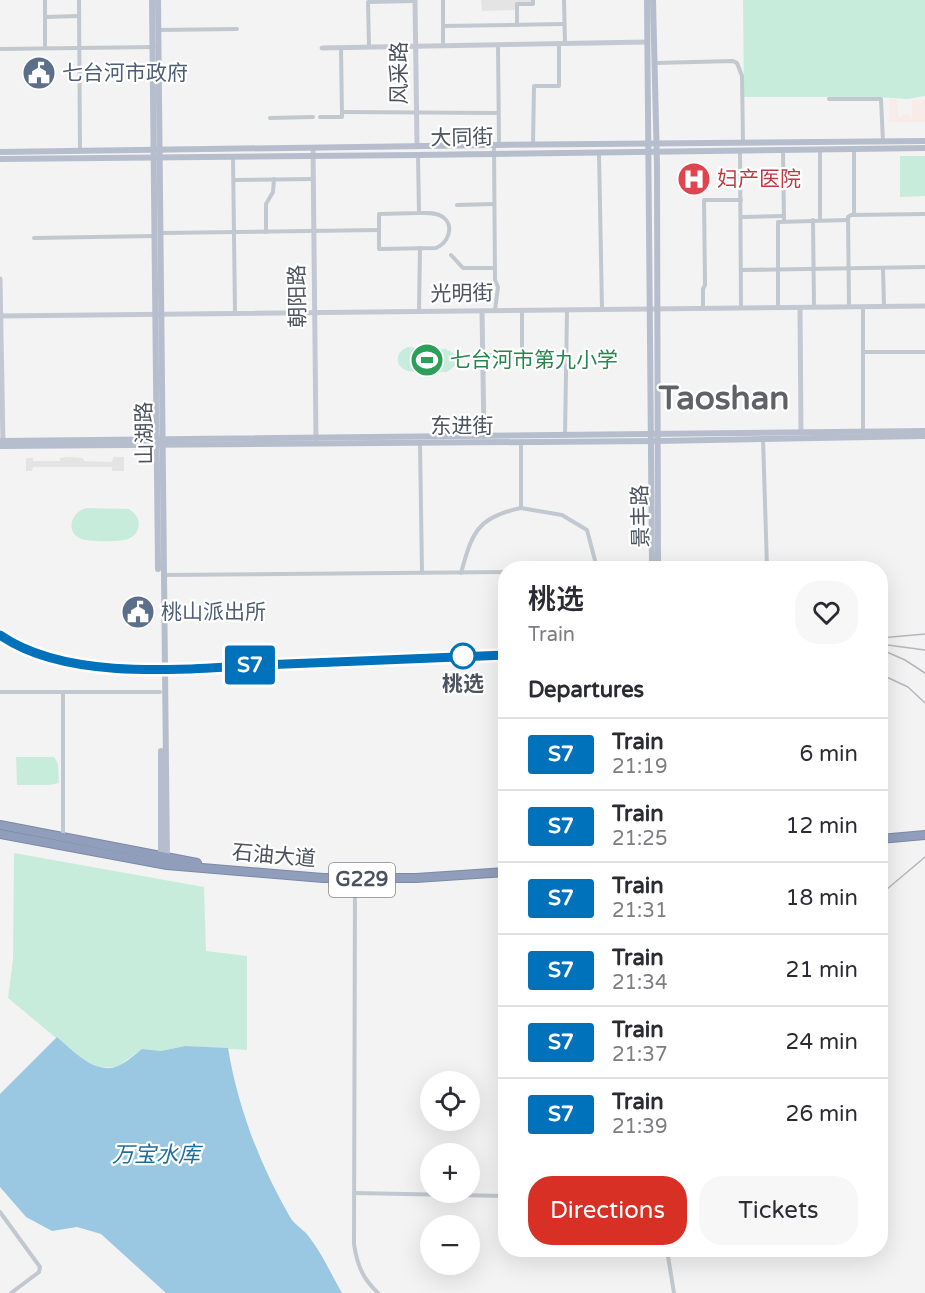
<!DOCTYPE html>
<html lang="en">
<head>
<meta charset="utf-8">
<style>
  body { margin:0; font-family:"Varela Round","Noto Sans SC",sans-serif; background:#f7f7f7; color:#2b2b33; height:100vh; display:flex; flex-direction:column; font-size:22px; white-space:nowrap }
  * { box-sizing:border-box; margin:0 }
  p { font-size:20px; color:#7c7c81 }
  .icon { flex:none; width:33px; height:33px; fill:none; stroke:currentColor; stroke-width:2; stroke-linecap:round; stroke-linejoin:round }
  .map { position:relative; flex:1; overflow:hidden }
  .sheet { position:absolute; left:498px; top:561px; width:390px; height:696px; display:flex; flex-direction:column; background:#fff; border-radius:24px; box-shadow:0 6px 24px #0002 }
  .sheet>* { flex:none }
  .badge { padding:0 12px; border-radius:4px; font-size:21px; line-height:39px }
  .fabs { position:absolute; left:420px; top:1071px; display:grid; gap:12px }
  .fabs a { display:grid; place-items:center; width:60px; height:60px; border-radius:50%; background:#fff; box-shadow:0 6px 24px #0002; font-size:30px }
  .map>.badge { position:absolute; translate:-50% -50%; box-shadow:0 0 0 3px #fff }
  h2 { padding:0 30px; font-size:22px; line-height:54px }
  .round { display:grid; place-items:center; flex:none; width:63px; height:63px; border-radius:24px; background:#f7f7f7 }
  .overview { display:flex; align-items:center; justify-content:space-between; height:102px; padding:0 30px }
  h1 { font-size:28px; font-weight:600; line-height:45px }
  .button { display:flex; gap:12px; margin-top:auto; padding:12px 30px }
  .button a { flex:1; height:69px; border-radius:24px; background:#d93025; color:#fff; font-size:24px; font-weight:600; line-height:69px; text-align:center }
  .button a+a { background:#f7f7f7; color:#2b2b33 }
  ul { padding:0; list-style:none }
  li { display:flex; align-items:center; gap:18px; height:72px; padding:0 30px; border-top:2px solid #e1e1e2 }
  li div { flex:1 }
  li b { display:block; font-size:22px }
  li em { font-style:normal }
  li .badge { min-width:66px; font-weight:700; text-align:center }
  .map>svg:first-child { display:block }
  .education { fill:#e5e4e4 }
  .medical { fill:#f9ece8 }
  .green { fill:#c8ecdc }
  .water { fill:#9ac8e3 }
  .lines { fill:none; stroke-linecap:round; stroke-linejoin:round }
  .highway-casing { stroke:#7c89a7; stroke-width:10 }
  .street { stroke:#c2c8cf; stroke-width:4 }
  .secondary { stroke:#c3c8d3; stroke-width:5 }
  .primary { stroke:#b6becd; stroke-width:6 }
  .highway { stroke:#919ebb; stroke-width:8 }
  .rail { stroke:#b6b7bc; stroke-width:1.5 }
  .line-casing { stroke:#fff; stroke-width:14 }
  .line { stroke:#0072bc; stroke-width:9 }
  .stop-dot { fill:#fff; stroke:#0072bc; stroke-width:3 }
  .labels { text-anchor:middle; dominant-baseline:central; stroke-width:4.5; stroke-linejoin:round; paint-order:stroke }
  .shield { fill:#fff; stroke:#82878e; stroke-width:1.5 }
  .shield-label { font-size:20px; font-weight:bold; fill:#4c535e }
  .service-label { font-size:21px; fill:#4e5e75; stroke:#fff; text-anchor:start }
  .street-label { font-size:21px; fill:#4c535e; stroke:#fff }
  .health-label { font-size:21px; fill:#be3a42; stroke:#fff; text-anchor:start }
  .leisure-label { font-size:21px; fill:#27864d; stroke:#fff; text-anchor:start }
  .stop-label { font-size:21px; font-weight:bold; fill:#4c535e; stroke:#fff }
  .water-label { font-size:22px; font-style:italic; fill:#1e6fa0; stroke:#fff }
  .town-label { font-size:33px; font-weight:bold; fill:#606267; stroke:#fff }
</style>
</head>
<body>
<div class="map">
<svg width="925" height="1293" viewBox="0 0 925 1293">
  <rect width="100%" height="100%" fill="#f4f3f3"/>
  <g class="education">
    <polygon points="481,0 531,0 531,2 516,2 515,10 482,11"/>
    <polygon points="68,457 83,458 84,461 112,462 113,457 124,457 124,471 112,471 112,467 33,467 32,471 26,471 26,458 33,458 33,461 60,461 60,458"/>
  </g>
  <g class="medical">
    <polygon points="897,99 898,117 902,117 902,114 909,114 909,117 912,117 912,100 925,100 925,122 889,122 889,99"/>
    <rect x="681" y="176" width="25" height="6"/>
  </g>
  <g class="green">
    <polygon points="743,0 925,0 925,96 908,99 876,97 744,97"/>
    <polygon points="900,156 925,156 925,196 900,197"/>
    <path d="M408 347 446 349 455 354 456 365 447 372C435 372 394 378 398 357 399 352 403 349 408 347Z"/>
    <path d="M87 508 129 509C136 514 141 520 138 529 136 534 133 537 128 539 121 542 88 542 81 539 64 531 72 511 87 508Z"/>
    <polygon points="54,757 58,764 59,783 49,785 17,785 16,757"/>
    <polygon points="14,853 204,887 206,951 247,956 247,1050 185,1046 161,1051 142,1049 117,1067 99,1068 79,1057 8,998 13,959"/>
  </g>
  <path class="water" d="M57 1037C72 1050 96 1076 118 1066 127 1062 134 1055 142 1049L161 1051 185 1046 228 1048C238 1108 260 1165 290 1217 294 1224 301 1228 306 1233 321 1251 331 1274 342 1293H166L101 1234 77 1227 52 1231 26 1217 0 1187V1094Z"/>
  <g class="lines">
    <g class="highway-casing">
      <g id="highway">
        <polyline points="0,825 197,863"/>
        <polyline points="0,834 167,865 323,878 416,878 506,872"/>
        <polyline points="880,839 925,835"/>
      </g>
    </g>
    <g class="street">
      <polyline points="45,0 45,48"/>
      <polyline points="79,0 80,151"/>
      <polyline points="443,0 443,46"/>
      <polyline points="564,0 565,43"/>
      <polyline points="45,17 79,16"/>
      <polyline points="517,25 517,4 533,4 533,0"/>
      <polyline points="443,26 564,24"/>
      <polyline points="158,30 237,29"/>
      <polyline points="498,45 499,145"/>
      <polyline points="369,47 368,2 415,1"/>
      <polyline points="0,49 155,47"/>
      <polyline points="654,63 733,61 737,63 742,76 743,143"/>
      <polyline points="829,99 881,99 883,142"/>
      <polyline points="342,112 498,113"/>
      <polyline points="320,117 342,117 341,48"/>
      <polyline points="270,118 313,117"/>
      <polyline points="533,144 534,86 559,86 559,44"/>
      <polyline points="494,145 495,280 498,287 495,310"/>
      <polyline points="820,149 820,220"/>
      <polyline points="783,150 784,221"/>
      <polyline points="854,150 854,215"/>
      <polyline points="740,151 741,308"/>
      <polyline points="599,153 602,309"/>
      <path d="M418 155 419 213C427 213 436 212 443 217 455 226 448 243 436 248L379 249V214L419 213"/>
      <polyline points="233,157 235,313"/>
      <polyline points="234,180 314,179"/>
      <polyline points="457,205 494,204"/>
      <polyline points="741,217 784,216"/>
      <polyline points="813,220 814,307"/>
      <polyline points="266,232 266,204 273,192 274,179"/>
      <polyline points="161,233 379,230"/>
      <polyline points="34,238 154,236"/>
      <polyline points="451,255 463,268 495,268"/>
      <polyline points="883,268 884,307"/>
      <polyline points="741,270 925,267"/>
      <polyline points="849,307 848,217 851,215 925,214"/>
      <polyline points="703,308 703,289 705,285 704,200 741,200"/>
      <polyline points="778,308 778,222 848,220"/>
      <polyline points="419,311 420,248"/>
      <polyline points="863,352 925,352"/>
      <polyline points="483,355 522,356 522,310"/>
      <polyline points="863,432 863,307"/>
      <polyline points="565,435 567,310"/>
      <polyline points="763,438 767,568"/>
      <polyline points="420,443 422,573"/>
      <polyline points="521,508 562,515 587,530 597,568"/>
      <path d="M461 573C472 533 477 517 521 508V442"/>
      <polyline points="163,575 506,572"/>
      <polyline points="0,692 160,692"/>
      <polyline points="63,838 63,692"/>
      <path d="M355 879 354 1244C357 1265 363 1279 378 1293"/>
      <polyline points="354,1193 506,1196"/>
      <polyline points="0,1212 40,1267 39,1272 11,1293"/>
      <polyline points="667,1250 674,1293"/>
    </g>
    <g class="secondary">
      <polyline points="415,0 417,145"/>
      <polyline points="322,48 647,42"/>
      <polyline points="313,148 316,440"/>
      <polyline points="0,279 3,444"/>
      <polyline points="800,308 801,433"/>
      <polyline points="482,311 484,437"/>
      <polyline points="0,316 925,306"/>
    </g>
    <g class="primary">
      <polyline points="152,0 158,569"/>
      <polyline points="158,0 167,861"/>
      <polyline points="647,0 652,566 658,566 657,165 653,0"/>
      <polyline points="0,152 494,145 925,141"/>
      <polyline points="0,159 418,155 925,148"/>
      <polyline points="0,441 925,431"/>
      <polyline points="0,446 657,441 925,436"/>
      <polyline points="161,751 161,860"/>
    </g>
    <use href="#highway" class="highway"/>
    <g class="rail">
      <path d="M0 635C72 685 197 667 282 664 356 661 431 658 506 655"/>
      <polyline points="880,638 925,634"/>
      <polyline points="880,644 925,650"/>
      <polyline points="880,649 905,660 925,673"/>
      <polyline points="880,674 908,687 925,703"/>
      <polyline points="880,895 925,857"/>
    </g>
  </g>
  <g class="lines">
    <g class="line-casing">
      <path id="line" d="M0 635C72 685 202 667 286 664 359 661 432 658 506 655"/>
    </g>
    <use href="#line" class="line"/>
  </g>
  <defs>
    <g id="civic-disc" transform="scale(1.725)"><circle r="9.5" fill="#5c6f8a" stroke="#fff"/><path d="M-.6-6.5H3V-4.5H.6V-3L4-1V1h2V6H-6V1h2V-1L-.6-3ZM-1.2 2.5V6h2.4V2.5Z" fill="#fff"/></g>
    <g id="hospital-disc" transform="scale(1.725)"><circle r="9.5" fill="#e0444e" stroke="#fff"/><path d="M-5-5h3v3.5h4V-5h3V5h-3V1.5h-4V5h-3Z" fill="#fff"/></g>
    <g id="stadium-disc" transform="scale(1.725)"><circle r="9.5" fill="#2e9e5b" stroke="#fff"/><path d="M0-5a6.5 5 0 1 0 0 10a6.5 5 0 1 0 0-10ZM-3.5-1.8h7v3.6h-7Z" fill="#fff"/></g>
  </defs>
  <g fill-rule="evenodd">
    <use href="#civic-disc" x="39" y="73"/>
    <use href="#hospital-disc" x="694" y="179"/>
    <use href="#stadium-disc" x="427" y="360"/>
    <use href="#civic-disc" x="138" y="612"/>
  </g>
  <circle class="stop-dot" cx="463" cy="656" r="12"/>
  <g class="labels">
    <rect class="shield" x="329" y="863" width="66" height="34" rx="4.5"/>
    <g class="shield-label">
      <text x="362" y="880">G229</text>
    </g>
    <g class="service-label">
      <text x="62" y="73">七台河市政府</text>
      <text x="161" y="612">桃山派出所</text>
    </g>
    <g class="street-label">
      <text transform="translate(399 73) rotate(-90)">风采路</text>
      <text transform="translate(462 138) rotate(-1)">大同街</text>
      <text transform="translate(462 294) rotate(-1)">光明街</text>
      <text transform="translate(298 296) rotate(-91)">朝阳路</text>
      <text x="462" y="426">东进街</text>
      <text transform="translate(145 433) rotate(-91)">山湖路</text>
      <text transform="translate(641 516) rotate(-91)">景丰路</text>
      <text transform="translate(274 856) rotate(5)">石油大道</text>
    </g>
    <g class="health-label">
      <text x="717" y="179">妇产医院</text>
    </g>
    <g class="leisure-label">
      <text x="450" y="360">七台河市第九小学</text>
    </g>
    <g class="stop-label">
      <text x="463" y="684">桃选</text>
    </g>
    <g class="water-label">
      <text x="156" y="1155">万宝水库</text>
    </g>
    <g class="town-label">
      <text x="724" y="398">Taoshan</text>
    </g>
  </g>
</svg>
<div class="fabs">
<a><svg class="icon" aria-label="locate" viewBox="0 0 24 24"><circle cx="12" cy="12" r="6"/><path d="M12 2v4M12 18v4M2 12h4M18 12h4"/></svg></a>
<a>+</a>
<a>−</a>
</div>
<b class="badge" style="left:250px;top:665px;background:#0072bc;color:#fff">S7</b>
<section class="sheet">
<div class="overview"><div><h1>桃选</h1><p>Train</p></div><a class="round"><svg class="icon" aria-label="heart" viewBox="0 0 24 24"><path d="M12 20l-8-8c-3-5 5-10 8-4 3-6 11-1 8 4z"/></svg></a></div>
<h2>Departures</h2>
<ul>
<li><span class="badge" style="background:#0072bc;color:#fff">S7</span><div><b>Train</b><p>21:19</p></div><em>6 min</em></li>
<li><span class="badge" style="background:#0072bc;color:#fff">S7</span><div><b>Train</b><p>21:25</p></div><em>12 min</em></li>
<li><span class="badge" style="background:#0072bc;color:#fff">S7</span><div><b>Train</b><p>21:31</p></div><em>18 min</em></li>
<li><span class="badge" style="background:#0072bc;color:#fff">S7</span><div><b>Train</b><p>21:34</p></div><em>21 min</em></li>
<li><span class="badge" style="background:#0072bc;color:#fff">S7</span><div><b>Train</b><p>21:37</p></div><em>24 min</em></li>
<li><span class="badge" style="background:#0072bc;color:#fff">S7</span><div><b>Train</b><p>21:39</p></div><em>26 min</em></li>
</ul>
<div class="button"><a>Directions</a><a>Tickets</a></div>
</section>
</div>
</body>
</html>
